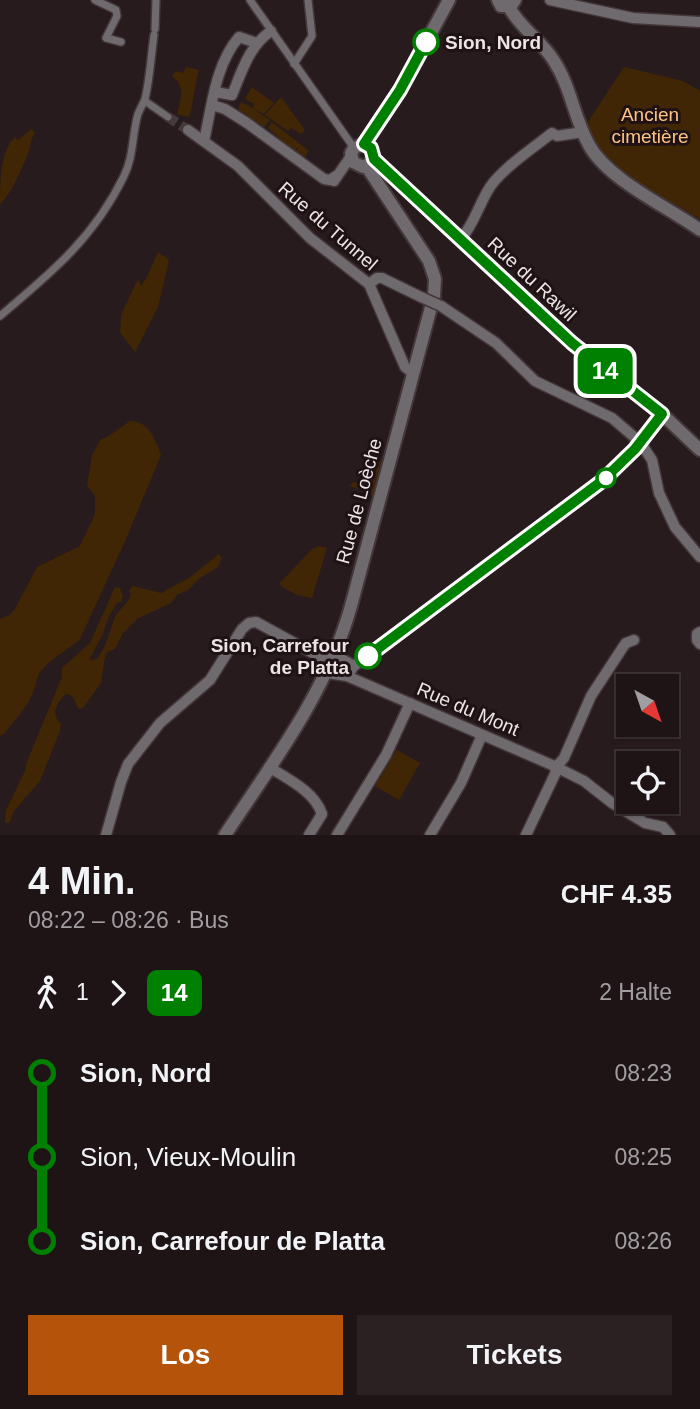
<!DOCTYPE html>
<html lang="de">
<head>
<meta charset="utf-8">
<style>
  body { margin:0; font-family:Arial,sans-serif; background:#2b2123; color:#f1f3f6; height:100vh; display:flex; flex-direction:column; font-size:26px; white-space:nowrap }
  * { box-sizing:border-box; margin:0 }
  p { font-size:23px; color:#a19ea1 }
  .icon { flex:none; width:38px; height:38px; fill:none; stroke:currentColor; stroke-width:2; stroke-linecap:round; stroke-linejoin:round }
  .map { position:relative; height:835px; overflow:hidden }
  .drawer { display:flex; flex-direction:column; background:#1e1416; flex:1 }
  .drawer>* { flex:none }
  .badge { padding:0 14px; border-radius:10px; font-size:24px; line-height:46px }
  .needle { width:46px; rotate:140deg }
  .controls { position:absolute; left:616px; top:674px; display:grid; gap:14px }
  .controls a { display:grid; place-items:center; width:63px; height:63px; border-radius:0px; background:#1e1416; box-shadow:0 2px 5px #0004,0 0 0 2px #3c3335; font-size:35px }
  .map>.badge { position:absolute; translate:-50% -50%; box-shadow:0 0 0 4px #fff }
  .legs { display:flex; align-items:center; gap:10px; height:77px; padding:0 28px; font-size:23px }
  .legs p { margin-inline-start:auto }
  .head { display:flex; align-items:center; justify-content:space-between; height:119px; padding:0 28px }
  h1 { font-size:38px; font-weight:600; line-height:52px }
  .cta { display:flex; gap:14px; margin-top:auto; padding:14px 28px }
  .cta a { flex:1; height:80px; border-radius:0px; background:#b45309; color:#fff; font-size:28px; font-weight:600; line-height:80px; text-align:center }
  .cta a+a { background:#2b2123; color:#f1f3f6 }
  ul { padding:0 28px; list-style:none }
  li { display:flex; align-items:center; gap:24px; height:84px; font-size:26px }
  li i { display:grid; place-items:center; width:10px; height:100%; margin:0 9px; background:currentColor }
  li i::after { content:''; width:18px; height:18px; margin:-9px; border:5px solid; border-radius:50%; background:#1e1416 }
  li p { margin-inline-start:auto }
  li:first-child i { background:linear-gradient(#0000 50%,currentColor 0) }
  li:last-child i { background:linear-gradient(currentColor 50%,#0000 0) }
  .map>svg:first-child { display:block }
  .green { fill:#402604 }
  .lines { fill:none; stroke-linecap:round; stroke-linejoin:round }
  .minor-tunnel { stroke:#45393c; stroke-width:10; stroke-dasharray:10 5; stroke-linecap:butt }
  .pedestrian-casing { stroke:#43373a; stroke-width:10 }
  .minor-casing { stroke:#43373a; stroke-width:13 }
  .tertiary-casing { stroke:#43373a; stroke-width:16 }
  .pedestrian { stroke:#6f6a6e; stroke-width:7 }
  .minor { stroke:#6f6a6e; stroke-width:10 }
  .tertiary { stroke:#6f6a6e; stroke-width:12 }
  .minor-bridge-casing { stroke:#43373a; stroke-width:13; stroke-linecap:butt }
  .minor-bridge { stroke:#6f6a6e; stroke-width:10 }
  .line-1-casing { stroke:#fff; stroke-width:16 }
  .line-1 { stroke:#008000; stroke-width:10 }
  .stop-1-dot { fill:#fff; stroke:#008000; stroke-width:3.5 }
  .labels { text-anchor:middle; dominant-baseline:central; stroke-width:6; stroke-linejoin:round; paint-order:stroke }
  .stop-label { font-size:19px; font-weight:bold; fill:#ece3e5; stroke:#1e1215; text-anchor:start }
  .park-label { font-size:19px; fill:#fec384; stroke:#1e1215 }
  .street-label { font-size:19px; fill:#ece3e5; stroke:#1e1215 }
</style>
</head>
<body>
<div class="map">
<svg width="700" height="835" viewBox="0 0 700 835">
  <rect width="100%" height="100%" fill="#281b1e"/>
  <g class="green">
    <path d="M186 67 199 70C194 88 194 100 189 117L177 114C181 99 186 86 172 76L176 71 183 73Z"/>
    <path d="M624 67 683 81 700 91V219C667 199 619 175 596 143 592 137 590 129 588 122Z"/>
    <polygon points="252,87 274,103 264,114 253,109 270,120 264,127 238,109 241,102 253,108 254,104 245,99"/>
    <polygon points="281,97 305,130 301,134 291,128 288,131 265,115"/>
    <polygon points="272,122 309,151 304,158 296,151 299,146 294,151 268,128"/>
    <path d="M31 129 35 133C30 140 31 146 28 154 20 172 13 190 0 205 0 183 0 151 15 137L18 140Z"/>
    <polygon points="158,252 169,260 158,307 135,352 120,332 121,315 138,279 141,286 146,279"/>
    <path d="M130 421C150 422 155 439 161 455L126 539 80 639C67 651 52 657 41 671 35 679 36 688 31 697 25 710 13 721 5 733L0 736V619L10 615 15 609 37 567 80 546 95 514V496L87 485 92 456 100 440 109 436Z"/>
    <polygon points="372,459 381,461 373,495 350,486 353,482 367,486 371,473 366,468 366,465 370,466"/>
    <polygon points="319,546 327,548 312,598 297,595 281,586 280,583 311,550"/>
    <path d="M219 554 222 558 218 567 200 578 188 590 177 595 171 603 137 619 123 633 115 649 107 652 105 657 101 683 83 708 78 709C75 702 75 695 66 694 57 702 50 715 61 724L60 731 40 781 14 811 10 822 5 823 6 810 26 769V764L62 677V668L90 643 115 587 120 588 123 597 121 602 117 603 108 618 103 634 89 660 97 659C107 645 108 637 113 622 115 612 128 605 131 594L129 590 133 586 161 593 189 578Z"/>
    <polygon points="397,750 420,763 399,800 375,786"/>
  </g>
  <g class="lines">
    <polyline class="minor-tunnel" points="168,117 188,130"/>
    <g class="pedestrian-casing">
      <g id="pedestrian">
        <polyline points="95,0 116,10 117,16 106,38 121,42"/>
        <polyline points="250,0 354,148"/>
        <polyline points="155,29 156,0"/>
        <polyline points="294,64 312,36 308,0"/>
        <polyline points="145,101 168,117"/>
        <path d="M0 316C51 273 94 238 124 176 134 156 132 134 138 114 140 109 143 104 145 99 150 78 151 56 154 35"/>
      </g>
    </g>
    <g class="minor-casing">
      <g id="minor">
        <polyline points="550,0 633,18 700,22"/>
        <path d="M215 92 232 95C242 71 249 46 271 31"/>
        <polyline points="212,105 225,109 247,123 324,179 330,180 336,176"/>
        <polyline points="188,130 238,166 310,238 369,284 405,367 413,373"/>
        <path d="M204 141C212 106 215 65 239 37L257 43"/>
        <polyline points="334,181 351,156"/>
        <path d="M461 239C474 224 479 204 490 187 503 168 533 148 552 133L557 136 583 132"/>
        <polyline points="369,284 377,278 382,278 421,297"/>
        <polyline points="441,306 496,343 535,381 612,418 640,442 652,460 659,493 675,527 700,557"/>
        <polyline points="700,632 697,634 697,640 700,644"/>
        <polyline points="335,655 354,666"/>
        <polyline points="327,673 347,676 552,765 584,781 612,803 645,823 663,827 670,835"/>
        <polyline points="347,676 354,666 602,482 635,449 662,414"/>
        <path d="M269 767C289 780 314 791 322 814L309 835"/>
        <polyline points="106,835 121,782 128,764 160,723 210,680 242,629 249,623 256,622 331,663"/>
        <polyline points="337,835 386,755 410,703"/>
        <polyline points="430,835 461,783 482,735"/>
        <polyline points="526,835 556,772 555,768 564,758 591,696 623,647 626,643 634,640"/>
      </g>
    </g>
    <g class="tertiary-casing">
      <g id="tertiary">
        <polyline points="498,0 501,6 511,6 515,0"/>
        <path d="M509 7C520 28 542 41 554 61 571 87 574 118 589 145 608 180 668 207 700 230"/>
        <polyline points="364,144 400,90 449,0"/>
        <polyline points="364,144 354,148 351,153 353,162 363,167 372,162"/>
        <polyline points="374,159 575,346 662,414 700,450"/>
        <path d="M225 835C273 762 327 692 351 606L434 296 435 279 429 261 367 167"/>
      </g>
    </g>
    <use href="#pedestrian" class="pedestrian"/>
    <use href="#minor" class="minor"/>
    <use href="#tertiary" class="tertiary"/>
    <g class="minor-bridge-casing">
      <polyline id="minor-bridge" points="421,297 441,306"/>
    </g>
    <use href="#minor-bridge" class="minor-bridge"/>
  </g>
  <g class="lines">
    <g class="line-1-casing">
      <polyline id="line-1" points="368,656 602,481 635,449 662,414 572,343 374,159 371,148 364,144 400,90 426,42"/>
    </g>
    <use href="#line-1" class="line-1"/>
  </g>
  <g class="stop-1-dot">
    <circle cx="426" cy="42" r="12"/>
    <circle cx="606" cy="478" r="9"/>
    <circle cx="368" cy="656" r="12"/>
  </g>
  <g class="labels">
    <g class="stop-label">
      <text x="445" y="42">Sion, Nord</text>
      <text x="349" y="645" text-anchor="end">Sion, Carrefour<tspan x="349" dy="22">de Platta</tspan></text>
    </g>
    <g class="park-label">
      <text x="650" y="114">Ancien<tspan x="650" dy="22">cimetière</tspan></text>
    </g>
    <g class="street-label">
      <text transform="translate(328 226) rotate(41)">Rue du Tunnel</text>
      <text transform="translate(532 279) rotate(43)">Rue du Rawil</text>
      <text transform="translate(359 501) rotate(-75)">Rue de Loèche</text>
      <text transform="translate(468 709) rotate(23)">Rue du Mont</text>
    </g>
  </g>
</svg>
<div class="controls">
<a><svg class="needle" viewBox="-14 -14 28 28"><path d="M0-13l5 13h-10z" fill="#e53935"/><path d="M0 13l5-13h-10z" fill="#a19ea1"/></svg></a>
<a><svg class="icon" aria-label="locate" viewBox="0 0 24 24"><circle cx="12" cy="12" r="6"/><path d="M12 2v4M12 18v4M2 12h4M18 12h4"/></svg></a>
</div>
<b class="badge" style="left:605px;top:371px;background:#008000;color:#fff">14</b>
</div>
<section class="drawer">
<div class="head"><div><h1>4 Min.</h1><p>08:22 – 08:26 · Bus</p></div><b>CHF 4.35</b></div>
<div class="legs"><svg class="icon" aria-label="walk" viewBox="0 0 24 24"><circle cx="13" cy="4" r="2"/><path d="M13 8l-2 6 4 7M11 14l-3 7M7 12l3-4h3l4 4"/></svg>1<svg class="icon" aria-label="forward" viewBox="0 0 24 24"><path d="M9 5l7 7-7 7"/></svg><b class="badge" style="background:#008000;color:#fff">14</b><p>2 Halte</p></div>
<ul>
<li><i style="color:#008000"></i><b>Sion, Nord</b><p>08:23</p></li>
<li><i style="color:#008000"></i><span>Sion, Vieux-Moulin</span><p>08:25</p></li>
<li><i style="color:#008000"></i><b>Sion, Carrefour de Platta</b><p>08:26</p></li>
</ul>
<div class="cta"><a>Los</a><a>Tickets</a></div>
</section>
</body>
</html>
